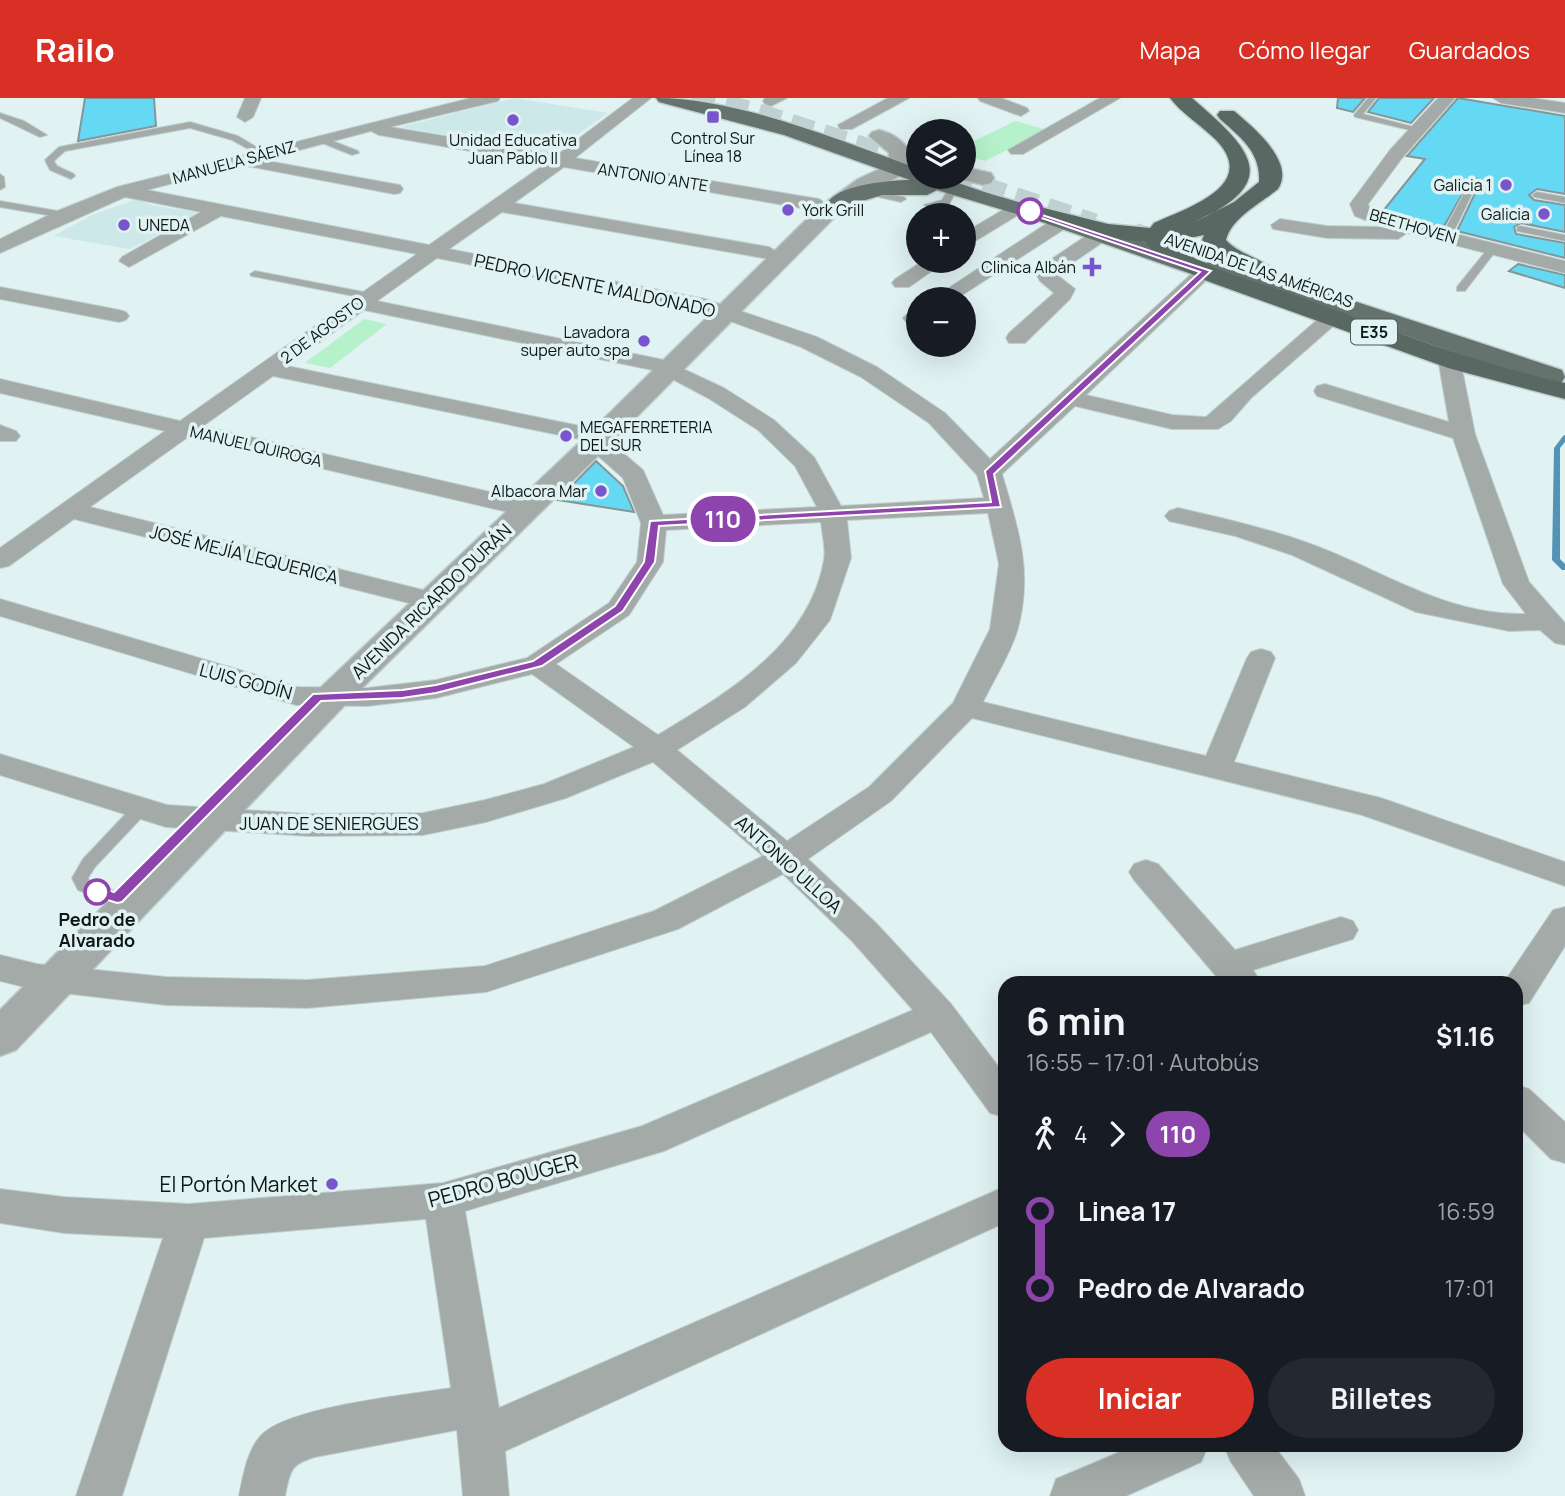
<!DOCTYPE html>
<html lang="es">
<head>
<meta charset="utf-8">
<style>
  body { margin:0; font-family:Manrope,sans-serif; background:#242831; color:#f1f3f6; height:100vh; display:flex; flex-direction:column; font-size:26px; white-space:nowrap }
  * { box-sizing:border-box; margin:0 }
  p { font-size:23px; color:#9ea1a6 }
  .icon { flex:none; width:38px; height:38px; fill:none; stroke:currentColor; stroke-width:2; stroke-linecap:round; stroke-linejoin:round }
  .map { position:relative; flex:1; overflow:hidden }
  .sheet { position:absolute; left:998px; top:878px; width:525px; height:476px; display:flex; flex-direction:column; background:#171b24; border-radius:21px; box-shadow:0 7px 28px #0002 }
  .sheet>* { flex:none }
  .badge { padding:0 14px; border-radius:23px; font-size:24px; line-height:46px }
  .fabs { position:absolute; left:906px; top:21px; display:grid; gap:14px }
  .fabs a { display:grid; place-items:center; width:70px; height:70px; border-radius:50%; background:#171b24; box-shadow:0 7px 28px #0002; font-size:35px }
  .map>.badge { position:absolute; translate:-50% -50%; box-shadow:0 0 0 4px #fff }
  .legs { display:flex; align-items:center; gap:10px; height:77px; padding:0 28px; font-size:23px }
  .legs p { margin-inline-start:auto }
  .summary { display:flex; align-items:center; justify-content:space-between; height:119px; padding:0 28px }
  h1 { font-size:38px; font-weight:700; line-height:52px }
  .cta { display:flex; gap:14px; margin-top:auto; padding:14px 28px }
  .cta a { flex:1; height:80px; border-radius:42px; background:#d93025; color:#fff; font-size:28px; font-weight:700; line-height:80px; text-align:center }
  .cta a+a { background:#242831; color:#f1f3f6 }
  ul { padding:0 28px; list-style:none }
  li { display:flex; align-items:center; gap:24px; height:77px; font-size:26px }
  li i { display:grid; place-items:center; width:10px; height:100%; margin:0 9px; background:currentColor }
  li i::after { content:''; width:18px; height:18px; margin:-9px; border:5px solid; border-radius:50%; background:#171b24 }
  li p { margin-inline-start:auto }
  li:first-child i { background:linear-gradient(#0000 50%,currentColor 0) }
  li:last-child i { background:linear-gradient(currentColor 50%,#0000 0) }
  header { display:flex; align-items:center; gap:42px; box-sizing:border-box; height:98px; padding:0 35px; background:#d93025; color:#fff }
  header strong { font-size:33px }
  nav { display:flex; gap:38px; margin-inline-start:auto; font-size:24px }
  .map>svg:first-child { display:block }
  .built { fill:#cde8e8 }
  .green { fill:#b5f1ca }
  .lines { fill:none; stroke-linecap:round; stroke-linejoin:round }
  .stream { fill:#5393b6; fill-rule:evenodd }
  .building { fill:#65d9f3; stroke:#859599; stroke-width:2 }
  .primary-tunnel { stroke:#c1d1d1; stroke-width:23; stroke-dasharray:23 11; stroke-linecap:butt }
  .service-casing { stroke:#bfcfcf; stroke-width:2 }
  .minor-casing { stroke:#bfcfcf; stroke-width:2 }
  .tertiary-casing { stroke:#bfcfcf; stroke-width:3 }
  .primary-casing { stroke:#bfcfcf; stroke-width:3 }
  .trunk-casing { stroke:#bfcfcf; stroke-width:3 }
  .service { fill:#a3aaa8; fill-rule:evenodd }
  .minor { fill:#a3aaa8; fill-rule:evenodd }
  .tertiary { fill:#a3aaa8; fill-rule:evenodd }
  .primary { fill:#65726e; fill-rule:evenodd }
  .trunk { fill:#5a6864; fill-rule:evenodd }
  .line-1 { fill:#8e44ad; stroke:#fff; stroke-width:2 }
  .poi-dot { fill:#7854cd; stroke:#e0f2f2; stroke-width:2.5 }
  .stop-1-dot { fill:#fff; stroke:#8e44ad; stroke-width:3.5 }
  .labels { text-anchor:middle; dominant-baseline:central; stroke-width:7; stroke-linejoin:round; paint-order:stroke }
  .far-poi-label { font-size:16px; fill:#0f1616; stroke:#e0f2f2; text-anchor:end }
  .far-street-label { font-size:16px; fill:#0f1616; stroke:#e0f2f2 }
  .shield { fill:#e0f2f2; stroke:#4e5858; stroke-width:2 }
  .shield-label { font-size:16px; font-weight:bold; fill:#0f1616 }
  .street-label { font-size:18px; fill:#0f1616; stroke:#e0f2f2 }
  .stop-label { font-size:18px; font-weight:bold; fill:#0f1616; stroke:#e0f2f2 }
  .near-street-label { font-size:21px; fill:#0f1616; stroke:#e0f2f2 }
  .near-poi-label { font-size:21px; fill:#0f1616; stroke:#e0f2f2; text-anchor:end }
</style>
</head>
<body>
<header>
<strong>Railo</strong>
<nav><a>Mapa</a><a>Cómo llegar</a><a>Guardados</a></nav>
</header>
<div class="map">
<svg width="1565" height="1398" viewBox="0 0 1565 1398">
  <rect width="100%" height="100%" fill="#e0f2f2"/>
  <g class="built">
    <polygon points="515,0 608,15 551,55 401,29"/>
    <polygon points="137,101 151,107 200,115 130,151 53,138 92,117"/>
  </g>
  <g class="green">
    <polygon points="1015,23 1047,32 985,63 964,57 964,48"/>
    <polygon points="364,221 387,226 330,270 305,265"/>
  </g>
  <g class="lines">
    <polygon class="stream" points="1565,337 1565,344 1560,350 1560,461 1565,466 1565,472 1562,472 1552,462 1554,350 1563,338"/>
  </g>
  <g class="building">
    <polygon points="85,0 154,0 156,28 78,43"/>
    <polygon points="1338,0 1365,0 1353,14 1337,10"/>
    <polygon points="1379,0 1434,0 1411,25 1368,14"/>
    <polygon points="1458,0 1565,18 1565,96 1537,91 1529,97 1534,102 1565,107 1565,134 1521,125 1514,129 1516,136 1565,145 1565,160 1457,133 1480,85 1479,81 1472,79 1443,130 1383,113 1425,61 1407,58"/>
    <polygon points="1518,166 1565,177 1565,190 1509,173"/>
    <polygon points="596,363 623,388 634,414 558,402"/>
  </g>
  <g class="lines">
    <g class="primary-tunnel">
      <polyline points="692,0 752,15 919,68"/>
      <polyline points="950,79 1094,127"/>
      <polyline points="1134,136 1218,166"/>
    </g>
    <g class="service-casing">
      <g id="service">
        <polygon points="1368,0 1376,0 1363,16 1422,31 1418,34 1355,19 1354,17"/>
        <polygon points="0,15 24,23 47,37 40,39 0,20"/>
        <polygon points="190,24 238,38 268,56 261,58 232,42 190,30 65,53 54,63 57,68 74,76 75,78 71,81 50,72 45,62 59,49"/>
        <polygon points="320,38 358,53 359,55 352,57 317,43 316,41"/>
        <polygon points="0,76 4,79 5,89 0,92"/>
        <polygon points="1471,82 1478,84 1451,139 1443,141 1441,139"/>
        <polygon points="864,90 904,99 906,101 901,104 861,95 861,91"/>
        <polygon points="951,91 956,94 949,106 929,110 924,107 942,102 948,92"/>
        <polygon points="1537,94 1565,99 1565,105 1534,99 1532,97"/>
        <polygon points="0,103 64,114 69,117 64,120 0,109"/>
        <polygon points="1520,128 1565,137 1565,143 1517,133 1517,129"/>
        <polygon points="1490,148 1498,150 1465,193 1457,193 1457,189"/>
        <polygon points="255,173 369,195 374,198 369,201 251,178 250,176"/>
        <polygon points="141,705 147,706 149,710 147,714 95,769 88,780 90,784 123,796 125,800 123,804 117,806 78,792 72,780 83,761 135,706"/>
      </g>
    </g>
    <g class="minor-casing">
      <g id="minor">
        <polygon points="245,0 261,0 253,19 245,24 237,19"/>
        <path d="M471 0H500L498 3 390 29 557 57 633 0H651L575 60 819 101 828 107 819 113 564 69 514 105 769 149 779 155 769 161 502 114 449 151 705 201 817 239 877 269 945 315 990 361 1199 169H1213L1216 173 1086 297 1172 317 1206 319 1325 215H1339L1342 219 1339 223 1251 300 1231 323 1218 331H1172L1075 308 1002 376C1018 430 1033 473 1018 530 1011 555 994 581 983 604L1206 658 1247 560 1251 554 1261 551 1271 554 1275 560 1234 664 1381 700 1565 764V788L1362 717 972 620 891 703 808 761 876 825 951 906 1004 976V1019L990 1015 931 934 664 1053 465 1113 499 1310 1004 1089V1125L505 1353 509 1398H463L457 1332 315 1359C290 1366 290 1374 285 1398H239C243 1378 248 1346 266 1333 300 1308 406 1297 451 1290L426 1121 204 1140 122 1398H76L163 1140 64 1135 0 1125V1091L64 1099 189 1106 443 1085 642 1028 913 912 852 843 783 776 678 831 486 894 307 910 166 907 37 892 0 883V857L37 866 166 879 307 882 485 868 654 813 763 758 653 664 566 700 486 724 423 737 309 738 166 729 0 677V656L167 707 309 716 423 715 485 702 544 686 634 649 532 576 436 600 367 608 296 607 0 518V501L297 589 367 590 436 582 527 560 609 505 637 464 641 425 623 380 579 341 273 278 203 328 512 399 521 402 525 407 521 412 512 415 188 339 90 409 427 493 431 499 427 505 417 507 74 421 9 468 0 470V450L165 333 0 295V281L180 323 417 156 221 118 129 169 119 163 122 159 201 114 125 99 0 155V141L57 113 117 89ZM371 33 379 37 545 66 429 147 147 92 242 67 394 96 400 95 403 91 400 87 394 86 262 62ZM437 160 700 212 801 249 861 279 929 325 977 377 984 400 841 408 814 359 774 322 724 290 664 262 377 203ZM364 212 657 273 708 300 758 332 795 368 817 409 663 417 643 372 595 331 287 268ZM988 415 999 466 990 531 953 605 869 689 787 743 677 652 745 609 796 565 830 522 851 460 847 422ZM821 424C822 435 826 450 824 462 809 548 727 595 658 637L556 566 629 517 663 464 666 432Z"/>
        <polygon points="765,0 787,0 771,8 765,6 763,3"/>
        <polygon points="888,0 909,0 852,31 840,31 838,27"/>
        <polygon points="978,0 1001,0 1027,10 1029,13 1021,18 1015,16 980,3"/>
        <polygon points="1100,0 1120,0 1023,56 1011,56 1008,52"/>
        <polygon points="1438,0 1455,0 1402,60 1368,106 1370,111 1396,121 1565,163 1565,175 1407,135 1398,141 1327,140 1273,131 1271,127 1280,121 1327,128 1383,129 1355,118 1350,106 1390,52"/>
        <polygon points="1493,0 1532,0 1565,5 1565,15 1501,5"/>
        <polygon points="1016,104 1023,106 1025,110 1023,114 964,150 964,135"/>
        <polygon points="1062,118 1071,124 1069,128 956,201 932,201 1055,120"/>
        <polygon points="1099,132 1109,138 1106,142 1056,176 1075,191 1070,201 1025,245 1009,245 1006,240 1009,235 1054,195 1040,183 1035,174 1038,170 1092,134"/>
        <polygon points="923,163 946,163 909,189 895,189 892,185 895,181"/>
        <polygon points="0,189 119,212 126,214 129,218 126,222 119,224 0,201"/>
        <polygon points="919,210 919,225 906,224 903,220 912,212"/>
        <path d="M1449 254 1457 256 1460 261 1475 336 1529 484 1565 525V547L1555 545 1540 532 1509 533 1416 514 1292 457 1235 438 1169 423 1165 418 1169 413 1178 410C1222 420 1266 430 1308 445 1381 471 1445 518 1526 516L1503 486 1453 340 1317 298 1314 293 1317 288 1325 286 1449 324 1438 261 1441 256Z"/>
        <polygon points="0,327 16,333 20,338 16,343 0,343"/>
        <polygon points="1146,762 1158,766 1235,852 1341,819 1353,823 1358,832 1353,841 1253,872 1262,886 1223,886 1134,782 1129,774 1134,766"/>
        <polygon points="1565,809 1565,848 1529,905 1516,908 1516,886 1503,886 1553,812"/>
        <polygon points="1516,987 1529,991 1565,1024 1565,1065 1551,1061 1516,1026"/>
        <polygon points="1134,1348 1208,1348 1201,1364 1126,1398 1050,1398 1056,1381"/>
        <polygon points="1224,1348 1274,1348 1299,1381 1305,1398 1254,1398 1231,1364"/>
      </g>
    </g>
    <g class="tertiary-casing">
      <g id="tertiary">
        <path d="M879 32C893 35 905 44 912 57L906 75 874 91 835 119 606 350 345 607 16 952 0 958V912L319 591 586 338 819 109 858 81 888 67 889 55 869 38 872 34Z"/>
        <polygon points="964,69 991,75 994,80 991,85 983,87 956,80 964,79"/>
      </g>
    </g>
    <g class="primary-casing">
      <path id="primary" d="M656 0C738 0 841 43 919 71V79C947 79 965 88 991 96 1064 117 1135 141 1207 165L1209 161 1218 159 1227 161 1562 272 1565 279 1562 284 1552 286 1542 284 1218 174 1215 178 1206 180 1197 178 1036 122 937 92 927 97H882L840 110 832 108 829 103C840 87 891 82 910 82L784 37 659 4Z"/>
    </g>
    <g class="trunk-casing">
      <path id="trunk" d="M1170 0H1192C1250 50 1286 84 1192 125L1234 104 1259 84C1261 54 1240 39 1220 21L1217 17 1220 13H1234C1252 28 1296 64 1278 91 1261 105 1231 120 1226 142 1239 157 1267 162 1275 174L1272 179C1246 186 1216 162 1202 142L1204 137 1170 144C1204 172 1251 181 1292 196 1382 229 1471 264 1565 285V301L1448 270 1207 183 1160 160 1145 144 1108 140 1036 122 1033 117 1036 112 1044 110 1108 126 1150 130 1154 125C1187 110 1261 87 1215 41 1201 27 1182 16 1170 0Z"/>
    </g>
    <use href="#service" class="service"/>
    <use href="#minor" class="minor"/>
    <use href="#tertiary" class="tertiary"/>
    <use href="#primary" class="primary"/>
    <use href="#trunk" class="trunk"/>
  </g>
  <polygon class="line-1" points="1027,112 1211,173 994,376 1001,409 659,428 655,464 623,513 542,568 436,595 402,600 321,603 122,804 117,805 92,797 90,794 97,788 114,794 313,596 402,592 436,587 533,563 615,508 644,464 650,423 991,404 985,373 1200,174 1027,115"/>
  <g class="poi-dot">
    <rect x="706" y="12" width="14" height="14" rx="3.5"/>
    <circle cx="513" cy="22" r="7"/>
    <circle cx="1506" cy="87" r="7"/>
    <circle cx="788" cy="112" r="7"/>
    <circle cx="1544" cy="116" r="7"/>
    <circle cx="124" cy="127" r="7"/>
    <path d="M1088.5 158.5h7v7h7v7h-7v7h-7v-7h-7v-7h7z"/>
    <circle cx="644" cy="243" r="7"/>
    <circle cx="566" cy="338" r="7"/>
    <circle cx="601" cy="393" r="7"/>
    <circle cx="332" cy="1086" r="7"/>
  </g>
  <g class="stop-1-dot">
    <circle cx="1030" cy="113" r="12"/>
    <circle cx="97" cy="794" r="12"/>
  </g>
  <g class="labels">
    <g class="far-poi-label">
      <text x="713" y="40" text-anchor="middle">Control Sur<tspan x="713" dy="18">Línea 18</tspan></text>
      <text x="513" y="42" text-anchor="middle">Unidad Educativa<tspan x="513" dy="18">Juan Pablo II</tspan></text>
      <text x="1492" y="87">Galicia 1</text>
      <text x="802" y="112" text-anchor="start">York Grill</text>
      <text x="1530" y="116">Galicia</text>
      <text x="138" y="127" text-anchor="start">UNEDA</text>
      <text x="1076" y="169">Clinica Albán</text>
      <text x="630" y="234">Lavadora<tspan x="630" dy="18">super auto spa</tspan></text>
      <text x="580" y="329" text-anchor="start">MEGAFERRETERIA<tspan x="580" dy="18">DEL SUR</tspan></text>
      <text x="587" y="393">Albacora Mar</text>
    </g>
    <g class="far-street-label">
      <text transform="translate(234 64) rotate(-15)">MANUELA SÁENZ</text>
      <text transform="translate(653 79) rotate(9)">ANTONIO ANTE</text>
      <text transform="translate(1413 128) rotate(16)">BEETHOVEN</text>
      <text transform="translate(1259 172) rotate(19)">AVENIDA DE LAS AMÉRICAS</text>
      <text transform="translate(322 232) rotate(-37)">2 DE AGOSTO</text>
      <text transform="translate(256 348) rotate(13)">MANUEL QUIROGA</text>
    </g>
    <rect class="shield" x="1351" y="221.5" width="46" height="25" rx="5"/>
    <g class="shield-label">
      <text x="1374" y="234">E35</text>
    </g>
    <g class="street-label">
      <text transform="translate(595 187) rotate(12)">PEDRO VICENTE MALDONADO</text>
      <text transform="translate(244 456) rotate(14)">JOSÉ MEJÍA LEQUERICA</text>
      <text transform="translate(431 503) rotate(-44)">AVENIDA RICARDO DURÁN</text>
      <text transform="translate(246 583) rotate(15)">LUIS GODÍN</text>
      <text x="329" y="725">JUAN DE SENIERGUES</text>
      <text transform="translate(789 766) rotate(42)">ANTONIO ULLOA</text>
    </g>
    <g class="stop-label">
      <text x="97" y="821">Pedro de<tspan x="97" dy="21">Alvarado</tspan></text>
    </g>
    <g class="near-street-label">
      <text transform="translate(503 1082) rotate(-15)">PEDRO BOUGER</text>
    </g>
    <g class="near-poi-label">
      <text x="318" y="1086">El Portón Market</text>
    </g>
  </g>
</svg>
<div class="fabs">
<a><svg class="icon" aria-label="layers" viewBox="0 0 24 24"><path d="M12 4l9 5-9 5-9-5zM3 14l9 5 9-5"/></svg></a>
<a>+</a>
<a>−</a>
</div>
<b class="badge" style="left:723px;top:421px;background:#8e44ad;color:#fff">110</b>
<section class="sheet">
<div class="summary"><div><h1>6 min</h1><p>16:55 – 17:01 · Autobús</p></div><b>$1.16</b></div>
<div class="legs"><svg class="icon" aria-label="walk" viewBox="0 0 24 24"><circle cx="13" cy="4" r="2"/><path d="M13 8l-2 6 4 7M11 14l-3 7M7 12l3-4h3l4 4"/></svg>4<svg class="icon" aria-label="forward" viewBox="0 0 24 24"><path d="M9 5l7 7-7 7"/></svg><b class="badge" style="background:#8e44ad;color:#fff">110</b></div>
<ul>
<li><i style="color:#8e44ad"></i><b>Linea 17</b><p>16:59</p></li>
<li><i style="color:#8e44ad"></i><b>Pedro de Alvarado</b><p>17:01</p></li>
</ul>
<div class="cta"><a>Iniciar</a><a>Billetes</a></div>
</section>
</div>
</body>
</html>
